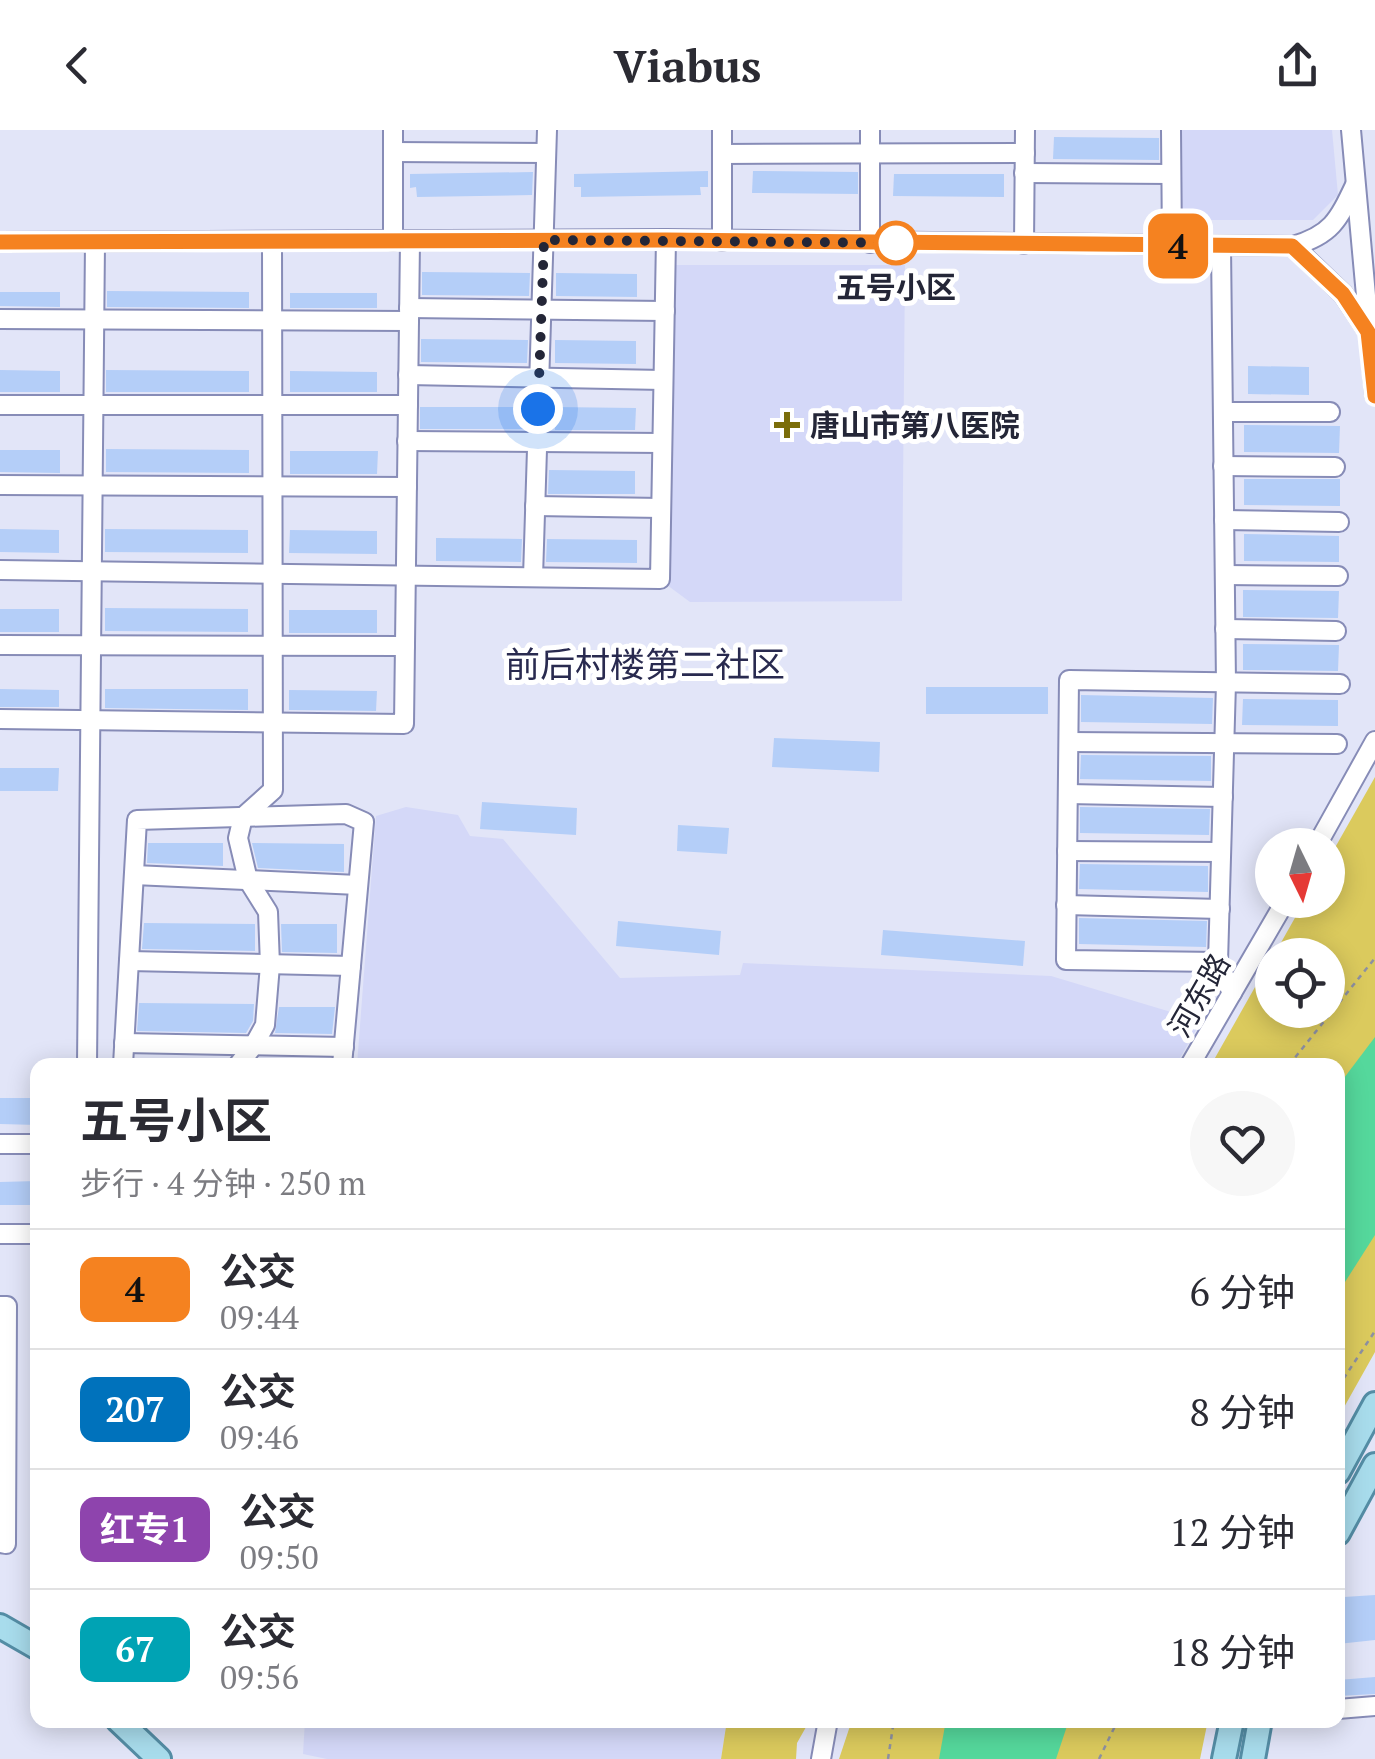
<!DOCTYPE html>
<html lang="zh">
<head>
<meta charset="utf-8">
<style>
  body { margin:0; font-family:"PT Serif","Noto Sans SC",serif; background:#f7f7f7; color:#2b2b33; height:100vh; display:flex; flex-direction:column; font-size:38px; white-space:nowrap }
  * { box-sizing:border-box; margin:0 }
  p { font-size:32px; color:#7c7c81 }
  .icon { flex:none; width:55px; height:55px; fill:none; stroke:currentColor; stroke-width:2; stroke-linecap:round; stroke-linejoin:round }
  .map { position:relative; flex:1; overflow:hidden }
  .details { position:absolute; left:30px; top:928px; width:1315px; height:670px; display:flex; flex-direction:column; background:#fff; border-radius:20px; box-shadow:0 5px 25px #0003 }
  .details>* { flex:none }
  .badge { padding:0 20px; border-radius:15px; font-size:35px; line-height:65px }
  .needle { width:65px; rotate:175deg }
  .fabs { position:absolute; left:1255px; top:698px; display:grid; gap:20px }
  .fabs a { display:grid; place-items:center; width:90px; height:90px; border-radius:50%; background:#fff; box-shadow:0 5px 25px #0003; font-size:50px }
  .you { position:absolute; width:50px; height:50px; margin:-25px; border:8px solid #fff; border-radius:50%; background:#1a73e8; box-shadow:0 0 0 15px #1a73e833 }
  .map>.badge { position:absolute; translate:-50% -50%; box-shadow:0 0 0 5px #fff }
  .round { display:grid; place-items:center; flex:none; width:105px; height:105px; border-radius:52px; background:#f7f7f7 }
  .headline { display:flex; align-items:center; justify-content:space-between; height:170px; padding:0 50px }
  h1 { font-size:48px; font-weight:700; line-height:75px }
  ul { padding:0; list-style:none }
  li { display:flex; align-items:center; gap:30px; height:120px; padding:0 50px; border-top:2px solid #e1e1e2 }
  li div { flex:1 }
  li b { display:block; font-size:38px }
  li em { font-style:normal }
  li .badge { min-width:110px; font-weight:700; text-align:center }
  header { display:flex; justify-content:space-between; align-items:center; height:130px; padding:0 50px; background:#fff; font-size:45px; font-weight:700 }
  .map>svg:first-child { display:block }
  .built { fill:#d4d8f8 }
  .green { fill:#dbca5d }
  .water { fill:#55d89c }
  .building { fill:#b4cef8 }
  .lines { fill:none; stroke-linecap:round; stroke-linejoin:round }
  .minor-casing { stroke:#878cb7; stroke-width:22 }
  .major-casing { stroke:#548da5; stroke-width:28 }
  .path { stroke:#8d90a2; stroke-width:2.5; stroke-dasharray:5 5; stroke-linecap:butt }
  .minor { stroke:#fff; stroke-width:18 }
  .major { stroke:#a8dcec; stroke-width:22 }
  .line-casing { stroke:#fff; stroke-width:22 }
  .line { stroke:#f58220; stroke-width:15 }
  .walk { stroke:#242637; stroke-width:10; stroke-dasharray:0 18 }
  .stop-dot { fill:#fff; stroke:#f58220; stroke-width:5 }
  .poi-dot { fill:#7b6d09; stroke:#fff; stroke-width:4 }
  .labels { text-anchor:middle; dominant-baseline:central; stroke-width:10; stroke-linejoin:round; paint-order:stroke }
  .stop-label { font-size:30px; font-weight:bold; fill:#242637; stroke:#fff }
  .poi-label { font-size:30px; font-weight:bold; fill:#242637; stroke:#fff; text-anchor:start }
  .street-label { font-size:30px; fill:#242637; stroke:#fff }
  .quarter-label { font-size:35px; fill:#292a4f; stroke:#fff }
</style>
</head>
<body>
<header><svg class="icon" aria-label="back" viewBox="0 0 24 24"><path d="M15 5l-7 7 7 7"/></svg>Viabus<svg class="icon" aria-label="share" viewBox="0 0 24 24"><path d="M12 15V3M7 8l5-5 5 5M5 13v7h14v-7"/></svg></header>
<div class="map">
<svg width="1375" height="1629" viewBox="0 0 1375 1629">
  <rect width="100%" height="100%" fill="#e2e5f8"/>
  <g class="built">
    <polygon points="1181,0 1332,0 1338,65 1313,90 1179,90"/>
    <polygon points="671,135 905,135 902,471 690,472 667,455"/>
    <polygon points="406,677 458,685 470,706 503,709 620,848 740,845 743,833 1051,846 1201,891 1176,935 357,935 376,686"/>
    <polygon points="305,1590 727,1590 721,1629 327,1629 303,1624"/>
  </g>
  <g class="green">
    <polygon points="1375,647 1375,1222 1338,1288 1338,935 1211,935 1272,827 1272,880 1328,880 1328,825 1274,825 1305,770 1328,770 1328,730"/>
    <polygon points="727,1590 810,1590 797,1613 796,1629 721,1629"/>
    <polygon points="852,1590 1208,1590 1200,1629 839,1629"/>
  </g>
  <g class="water">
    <polygon points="1375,907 1375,1105 1338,1163 1338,956"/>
    <polygon points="946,1590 1069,1590 1056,1629 939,1629"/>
  </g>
  <g class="building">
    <polygon points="1054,7 1159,8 1159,30 1053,29"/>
    <polygon points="708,41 708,57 700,57 701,65 581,67 581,57 574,57 574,44"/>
    <polygon points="753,41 858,42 858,64 752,63"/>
    <polygon points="533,42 532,65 417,67 416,57 410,58 410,44"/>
    <polygon points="894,44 1004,44 1004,67 893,66"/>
    <polygon points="422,142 530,143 529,166 422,165"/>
    <polygon points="556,143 637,144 637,167 556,166"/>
    <polygon points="107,161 249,162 249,178 107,177"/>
    <polygon points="0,162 60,162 60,177 0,176"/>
    <rect x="290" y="163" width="87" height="15"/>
    <polygon points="421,209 528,210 527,233 421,232"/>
    <polygon points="555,210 636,211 636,234 555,233"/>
    <polygon points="1248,236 1309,237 1309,265 1248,264"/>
    <polygon points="0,240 60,241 60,262 0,262"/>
    <polygon points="106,240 249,241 249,262 106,262"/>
    <polygon points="290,241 377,242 377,262 290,262"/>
    <polygon points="420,277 526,277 525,299 420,299"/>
    <polygon points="555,277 636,278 635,300 555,300"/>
    <polygon points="1244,295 1340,296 1339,323 1244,322"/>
    <polygon points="106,319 249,320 249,343 106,342"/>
    <polygon points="0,320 60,320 60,343 0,342"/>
    <polygon points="290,321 378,321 377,344 290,344"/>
    <polygon points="549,340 635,341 635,364 548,364"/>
    <polygon points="1244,349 1340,349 1340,376 1244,375"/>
    <polygon points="0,399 59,400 59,423 0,422"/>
    <polygon points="105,399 248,400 248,423 105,422"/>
    <polygon points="290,400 377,401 377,424 289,423"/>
    <polygon points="1244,404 1339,406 1339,432 1244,431"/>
    <polygon points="436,408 522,409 521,432 436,431"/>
    <polygon points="547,409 637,410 637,433 546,432"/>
    <polygon points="1243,460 1339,461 1338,488 1243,487"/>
    <polygon points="105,478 248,479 248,502 105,501"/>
    <rect x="0" y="479" width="59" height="23"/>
    <rect x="289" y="480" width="88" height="23"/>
    <polygon points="1243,514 1339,515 1338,541 1243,540"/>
    <rect x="926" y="557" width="122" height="27"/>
    <polygon points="0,559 59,560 59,577 0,577"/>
    <polygon points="105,559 248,559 248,580 105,578"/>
    <polygon points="289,560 377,561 376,581 289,580"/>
    <polygon points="1081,565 1213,568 1212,594 1081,592"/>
    <polygon points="1243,569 1338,570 1338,596 1242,595"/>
    <polygon points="774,608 880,612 879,642 772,637"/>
    <polygon points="1081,625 1211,626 1211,651 1080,649"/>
    <polygon points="0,638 59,638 58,661 0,661"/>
    <polygon points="482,672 577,678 576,705 480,699"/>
    <polygon points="1080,677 1210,679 1209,705 1080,703"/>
    <polygon points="678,695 729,698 727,724 677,721"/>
    <polygon points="148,713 223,713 223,736 147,733"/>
    <polygon points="252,713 344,714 344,742 258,738"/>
    <polygon points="1080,734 1208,736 1208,762 1079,759"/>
    <polygon points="1079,788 1207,791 1206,817 1079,814"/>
    <polygon points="618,791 721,801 719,825 616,816"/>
    <polygon points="144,793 255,794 255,821 142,819"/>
    <polygon points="281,794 337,794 337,823 282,822"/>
    <polygon points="883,800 1025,811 1023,836 881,825"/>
    <polygon points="139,873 254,874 253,891 246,903 137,901"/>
    <polygon points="279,877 335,877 332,904 275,903"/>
    <polygon points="0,968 38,968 38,995 0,994"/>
    <polygon points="38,1051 38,1075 0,1075 0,1052"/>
    <polygon points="1375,1465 1375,1510 1338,1514 1338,1488 1344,1467"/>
    <polygon points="1375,1547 1375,1564 1338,1566 1338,1550"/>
  </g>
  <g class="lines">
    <g class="minor-casing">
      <g id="minor">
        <polyline points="722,0 722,111"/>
        <polyline points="870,0 870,113"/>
        <polyline points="1171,0 1172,116"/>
        <polyline points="1351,0 1375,265"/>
        <polyline points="393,22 546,23"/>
        <polyline points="722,24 1025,23"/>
        <polyline points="1024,43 1171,44"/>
        <polyline points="393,111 393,0"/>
        <path d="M0 112 666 109 1293 116C1331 105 1338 91 1355 55"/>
        <polyline points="1024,114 1025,0"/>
        <polyline points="1293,116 1343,164 1365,197"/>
        <polyline points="1221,117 1226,553 1218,832 1232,863"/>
        <polyline points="409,178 665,181"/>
        <polyline points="0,189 409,191"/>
        <polyline points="408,245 663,250"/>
        <polyline points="0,275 408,275"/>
        <polyline points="1223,282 1330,282"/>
        <polyline points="407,311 662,313"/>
        <polyline points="1223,336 1335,337"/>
        <polyline points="0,355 407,357"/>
        <polyline points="535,376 661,378"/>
        <polyline points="1224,390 1339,392"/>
        <polyline points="0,440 660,449 666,109"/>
        <polyline points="1225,445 1338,446"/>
        <polyline points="533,447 547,0"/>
        <polyline points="1225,499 1336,501"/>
        <polyline points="0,515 405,516"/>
        <polyline points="0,589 404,594 410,111"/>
        <polyline points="1069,612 1337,614"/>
        <polyline points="1068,664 1223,667"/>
        <polyline points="1317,715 1375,611"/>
        <polyline points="1067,721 1221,722"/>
        <polyline points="134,745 358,755"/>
        <polyline points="1066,775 1220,779"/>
        <polyline points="129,831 351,836"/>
        <polyline points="1218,832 1066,830 1069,550 1340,554"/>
        <polyline points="124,913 344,917"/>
        <polyline points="87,935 95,113"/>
        <polyline points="123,935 137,690 346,684 364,692 342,935"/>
        <polyline points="238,935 254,915 265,895 270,835 268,782 248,750 238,708 243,687 273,660 272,111"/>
        <polyline points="1190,935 1286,770"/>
        <polyline points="0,1014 38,1014"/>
        <polyline points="0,1104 38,1104"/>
        <polyline points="0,1176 7,1176 6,1414 0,1413"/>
        <polyline points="1338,1579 1375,1576"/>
        <polyline points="821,1629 828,1590"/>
      </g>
    </g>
    <g class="major-casing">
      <g id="major">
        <polyline points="1338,1342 1375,1274"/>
        <polyline points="1338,1403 1375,1335"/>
        <polyline points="0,1496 38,1518"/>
        <polyline points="118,1590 159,1629"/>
        <polyline points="1224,1629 1232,1590"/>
        <polyline points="1253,1629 1260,1590"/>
      </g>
    </g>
    <g class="path">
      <polyline points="1289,935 1375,828"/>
      <polyline points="1338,1257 1375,1201"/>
      <polyline points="888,1629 894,1590"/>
      <polyline points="1099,1629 1118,1590"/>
    </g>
    <use href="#minor" class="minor"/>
    <use href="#major" class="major"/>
  </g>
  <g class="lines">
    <g class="line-casing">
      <polyline id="line" points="0,112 666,110 1292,116 1343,164 1368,202 1375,266"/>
    </g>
    <use href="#line" class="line"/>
    <polyline class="walk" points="538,279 544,110 909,113 896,113"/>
  </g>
  <circle class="stop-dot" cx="896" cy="113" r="20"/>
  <path class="poi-dot" d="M782 280h10v10h10v10h-10v10h-10v-10h-10v-10h10z"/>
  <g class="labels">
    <g class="stop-label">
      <text x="896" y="157">五号小区</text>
    </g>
    <g class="poi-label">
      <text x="810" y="295">唐山市第八医院</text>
    </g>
    <g class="street-label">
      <text transform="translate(1199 865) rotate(-60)">河东路</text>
    </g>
    <g class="quarter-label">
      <text x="645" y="534">前后村楼第二社区</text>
    </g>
  </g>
</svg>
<div class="fabs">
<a><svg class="needle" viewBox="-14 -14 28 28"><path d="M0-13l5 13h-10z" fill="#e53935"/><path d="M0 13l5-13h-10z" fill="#7c7c81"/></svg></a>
<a><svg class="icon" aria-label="locate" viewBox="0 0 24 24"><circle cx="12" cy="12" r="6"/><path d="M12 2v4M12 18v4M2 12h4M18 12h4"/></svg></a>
</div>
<div class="you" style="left:538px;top:279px"></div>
<b class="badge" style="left:1178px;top:116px;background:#f58220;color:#111">4</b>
<section class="details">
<div class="headline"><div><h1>五号小区</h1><p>步行 · 4 分钟 · 250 m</p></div><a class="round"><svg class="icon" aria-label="heart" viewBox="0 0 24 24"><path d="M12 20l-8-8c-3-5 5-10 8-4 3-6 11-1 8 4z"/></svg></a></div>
<ul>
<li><span class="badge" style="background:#f58220;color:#111">4</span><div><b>公交</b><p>09:44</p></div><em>6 分钟</em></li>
<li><span class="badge" style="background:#0072bc;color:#fff">207</span><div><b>公交</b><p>09:46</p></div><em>8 分钟</em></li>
<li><span class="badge" style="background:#8e44ad;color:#fff">红专1</span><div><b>公交</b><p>09:50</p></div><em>12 分钟</em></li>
<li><span class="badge" style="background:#00a3b4;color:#fff">67</span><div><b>公交</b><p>09:56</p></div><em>18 分钟</em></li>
</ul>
</section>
</div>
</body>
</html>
